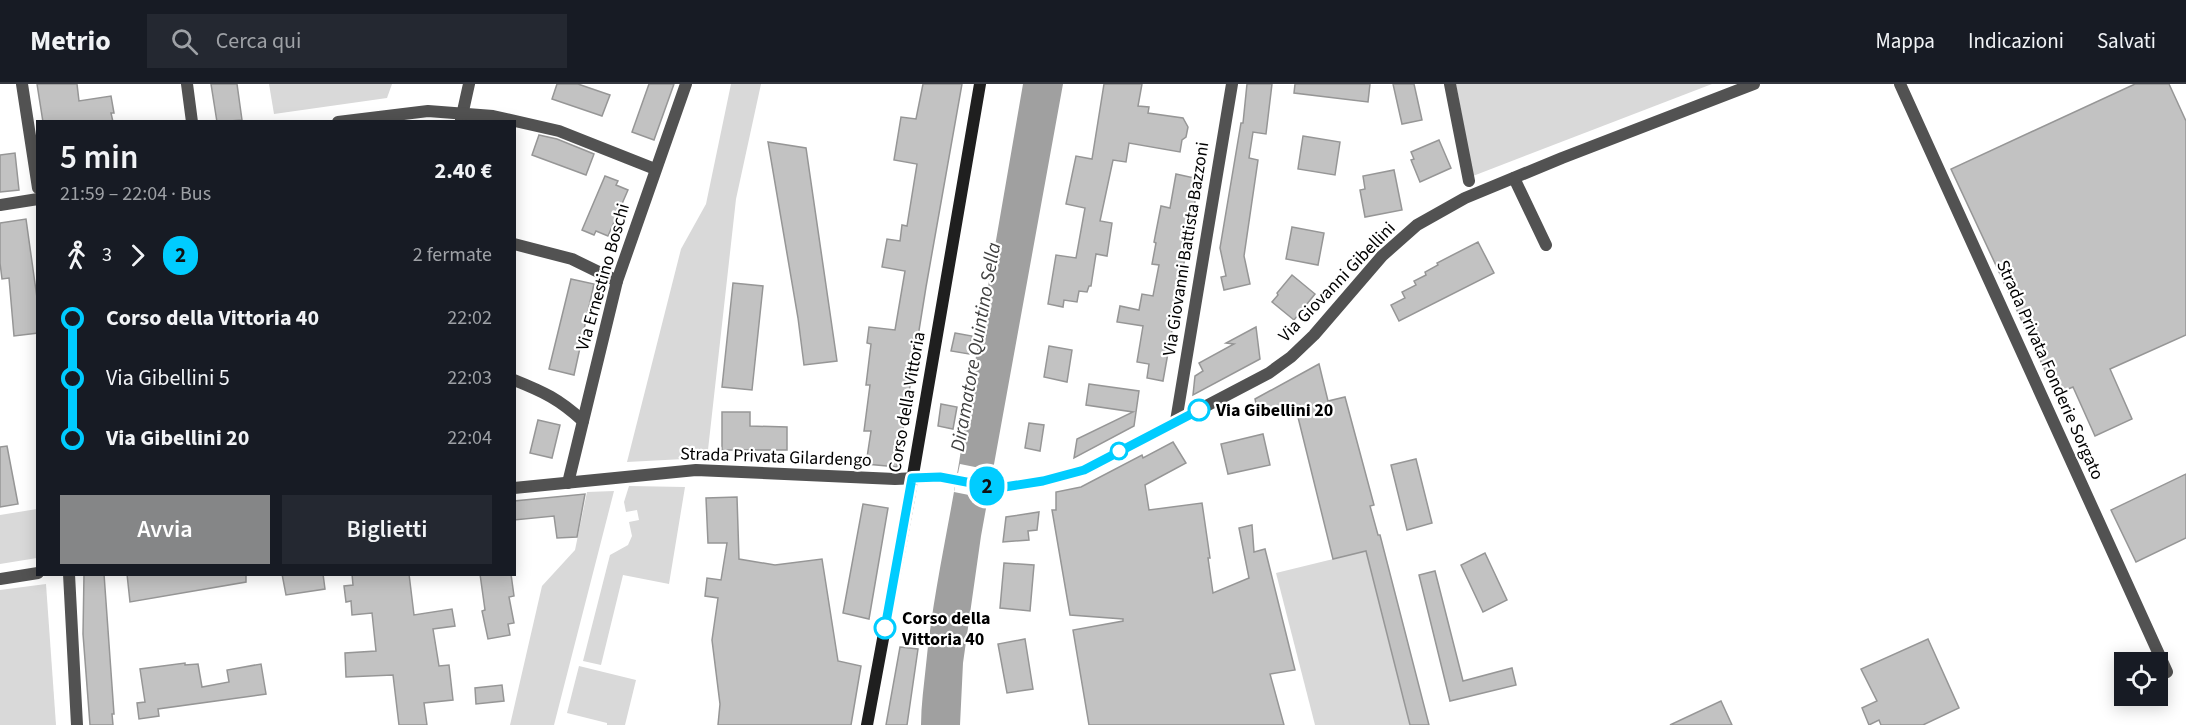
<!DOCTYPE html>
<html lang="it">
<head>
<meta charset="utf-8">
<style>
  body { margin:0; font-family:"Source Sans 3",sans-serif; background:#242831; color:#f1f3f6; height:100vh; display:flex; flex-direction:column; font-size:22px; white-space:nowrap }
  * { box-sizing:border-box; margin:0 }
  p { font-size:20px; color:#9ea1a6 }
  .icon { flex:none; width:33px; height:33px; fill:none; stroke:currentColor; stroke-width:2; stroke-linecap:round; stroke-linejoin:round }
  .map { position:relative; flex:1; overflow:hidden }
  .sheet { position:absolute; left:36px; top:36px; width:480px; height:456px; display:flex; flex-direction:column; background:#171b24; border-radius:0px; box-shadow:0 3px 15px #0003 }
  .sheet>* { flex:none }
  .badge { padding:0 12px; border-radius:20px; font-size:21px; line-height:39px }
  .controls { position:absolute; left:2114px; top:568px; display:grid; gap:12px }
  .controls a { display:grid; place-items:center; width:54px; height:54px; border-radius:0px; background:#171b24; box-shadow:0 3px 15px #0003; font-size:30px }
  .map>.badge { position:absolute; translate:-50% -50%; box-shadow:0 0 0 3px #fff }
  .legs { display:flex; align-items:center; gap:9px; height:66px; padding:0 24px; font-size:20px }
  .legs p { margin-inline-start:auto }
  .overview { display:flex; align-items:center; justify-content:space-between; height:102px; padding:0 24px }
  h1 { font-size:33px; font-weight:600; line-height:45px }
  .cta { display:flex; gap:12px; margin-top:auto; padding:12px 24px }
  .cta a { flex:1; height:69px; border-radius:0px; background:#858687; color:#fff; font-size:24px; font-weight:600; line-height:69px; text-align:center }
  .cta a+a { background:#242831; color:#f1f3f6 }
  ul { padding:0 24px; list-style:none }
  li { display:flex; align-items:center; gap:21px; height:60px; font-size:22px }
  li i { display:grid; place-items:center; width:9px; height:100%; margin:0 8px; background:currentColor }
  li i::after { content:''; width:15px; height:15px; margin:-8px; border:4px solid; border-radius:50%; background:#171b24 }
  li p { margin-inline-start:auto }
  li:first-child i { background:linear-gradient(#0000 50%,currentColor 0) }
  li:last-child i { background:linear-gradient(currentColor 50%,#0000 0) }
  header { display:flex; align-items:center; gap:36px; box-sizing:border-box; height:84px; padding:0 30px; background:#171b24; border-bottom:2px solid #363941 }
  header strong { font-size:28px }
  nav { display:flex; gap:33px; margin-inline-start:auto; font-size:21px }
  .search { width:420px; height:54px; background:#242831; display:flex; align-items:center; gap:15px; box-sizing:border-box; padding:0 21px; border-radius:0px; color:#9ea1a6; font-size:22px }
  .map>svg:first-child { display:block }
  .green { fill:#d9d9d9 }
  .water { fill:#a0a0a0 }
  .pier { fill:#fff }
  .building { fill:#c2c2c2; stroke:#969696; stroke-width:1.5 }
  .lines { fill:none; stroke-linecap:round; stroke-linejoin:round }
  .street { stroke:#525252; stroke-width:12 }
  .secondary { stroke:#1f1f1f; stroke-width:12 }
  .line-1-casing { stroke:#fff; stroke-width:14 }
  .line-1 { stroke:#0cf; stroke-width:9 }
  .stop-1-dot { fill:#fff; stroke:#0cf; stroke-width:3 }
  .labels { text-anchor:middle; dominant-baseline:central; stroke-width:4.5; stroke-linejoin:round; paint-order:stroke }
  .street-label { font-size:18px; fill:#000; stroke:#fff }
  .stop-label { font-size:18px; font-weight:bold; fill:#000; stroke:#fff; text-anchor:start }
  .water-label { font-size:20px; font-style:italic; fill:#414141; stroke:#fff }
</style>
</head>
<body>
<header>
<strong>Metrio</strong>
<div class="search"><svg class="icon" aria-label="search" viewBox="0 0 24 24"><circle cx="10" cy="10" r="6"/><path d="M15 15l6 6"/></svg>Cerca qui</div>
<nav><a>Mappa</a><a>Indicazioni</a><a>Salvati</a></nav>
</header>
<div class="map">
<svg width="2186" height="641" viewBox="0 0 2186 641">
  <rect width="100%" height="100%" fill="#fff"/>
  <g class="green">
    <polygon points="269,0 392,0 387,14 274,30"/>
    <polygon points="731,0 761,0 736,115 708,366 701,366 684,375 627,378 681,165 706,120"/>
    <polygon points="1456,0 1712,0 1473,92"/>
    <polygon points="629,402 685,403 669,500 623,491 601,581 583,577 610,471 628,461 632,452 629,438 639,436 637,426 626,428 624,418"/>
    <polygon points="614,407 554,641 510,641 542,502 575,466 587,408"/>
    <polygon points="37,425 37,474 0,480 0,431"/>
    <polygon points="1366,467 1410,641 1315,641 1276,489"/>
    <polygon points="46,500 56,641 0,641 0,506"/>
    <polygon points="579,582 636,596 625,641 607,641 607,639 567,629"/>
  </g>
  <path class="water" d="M1023 0H1063L981 452 963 579 960 641H921C921 621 924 601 926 581 934 497 956 414 966 330Z"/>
  <polygon class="pier" points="960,380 995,387 989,415 954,408"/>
  <g class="building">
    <polygon points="37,0 77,0 79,17 111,12 114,29 111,29 113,38 43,38"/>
    <polygon points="211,0 237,0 242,36 217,38"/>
    <polygon points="557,0 578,0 610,11 602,32 552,15"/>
    <polygon points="649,0 674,0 654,56 632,48"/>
    <polygon points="923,0 962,0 926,203 897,383 866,380 871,347 864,347 870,301 866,301 871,260 867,259 869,243 895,246 905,187 882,183 887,155 900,157 902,141 907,142 917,80 894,76 901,33 916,35"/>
    <polygon points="1104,0 1142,0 1138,22 1149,23 1148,29 1183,34 1188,43 1186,53 1182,56 1180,68 1129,59 1126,78 1113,76 1100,137 1112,139 1107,172 1096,170 1091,202 1089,202 1087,208 1079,207 1077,218 1064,216 1063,223 1048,220 1056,171 1076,174 1085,124 1066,120 1076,72 1092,75"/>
    <polygon points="1247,0 1272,0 1266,50 1253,48 1249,74 1258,76 1244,172 1250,200 1224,206 1221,193 1226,192 1220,164 1241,39 1243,39"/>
    <polygon points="1295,0 1370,0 1368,18 1294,9"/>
    <polygon points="1393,0 1414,0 1422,36 1402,40"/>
    <polygon points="2135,0 2169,0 2186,37 2186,251 2110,285 2132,335 2095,352 2073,303 2056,310 1951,85"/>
    <polygon points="539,51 557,55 594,70 586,91 532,71"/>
    <polygon points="1303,52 1340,58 1335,91 1298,85"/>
    <polygon points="1439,56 1451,84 1420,98 1411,76 1414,75 1411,68"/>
    <polygon points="768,58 806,64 837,277 804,281 798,234"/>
    <polygon points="15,69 19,106 0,108 0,71"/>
    <polygon points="1394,86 1402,126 1365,133 1360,106 1365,105 1363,92"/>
    <polygon points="1176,90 1199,95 1163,297 1147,294 1149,280 1137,278 1143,242 1117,238 1120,222 1139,226 1142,210 1153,212 1159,181 1152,180 1156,159 1154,158 1161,122 1170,124"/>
    <polygon points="605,92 618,97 616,101 628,106 608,152 596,147 594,151 582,146"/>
    <polygon points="26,135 38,221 38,249 14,252 9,194 2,195 0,179 0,139"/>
    <polygon points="1292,143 1324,149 1318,181 1286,175"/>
    <polygon points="1478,158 1494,189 1399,237 1391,221 1405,214 1402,208 1416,201 1414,197 1426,191 1425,188 1438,181 1437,179"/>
    <polygon points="1292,191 1315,210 1294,236 1272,218 1278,211 1277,209"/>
    <polygon points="571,195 594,200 574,291 549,285"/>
    <polygon points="733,199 763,202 752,306 722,303"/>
    <polygon points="1256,243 1260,275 1193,311 1195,292 1203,287 1199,279 1234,260 1226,259"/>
    <polygon points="955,249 972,252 969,270 951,267"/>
    <polygon points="1049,262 1072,266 1067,298 1044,293"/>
    <polygon points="1319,280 1328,317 1345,313 1374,421 1370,422 1378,451 1380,451 1429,641 1410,641 1366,467 1333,475 1295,321 1258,329 1255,315"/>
    <polygon points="1089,300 1139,307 1134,342 1074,374 1077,355 1133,328 1086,321"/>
    <polygon points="941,320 957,323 953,345 938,342"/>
    <polygon points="722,328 750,328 750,342 787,343 787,366 722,366"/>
    <polygon points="538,336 560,341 552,374 530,369"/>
    <polygon points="1029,339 1044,341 1040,367 1025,364"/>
    <polygon points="1263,350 1270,381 1228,390 1221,360"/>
    <polygon points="1173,358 1186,379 1145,401 1149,426 1202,419 1210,474 1208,474 1213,509 1249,494 1239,444 1252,441 1254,468 1265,465 1295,586 1270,590 1284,641 1089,641 1073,546 1123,537 1123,535 1070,531 1052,426 1056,426 1056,408 1081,403 1142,371 1143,374"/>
    <polygon points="7,362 18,420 0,423 0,363"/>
    <polygon points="1416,375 1432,439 1407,446 1391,381"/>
    <polygon points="2186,390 2186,454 2136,478 2111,426"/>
    <polygon points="585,410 577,453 557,454 554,432 514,436 514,417"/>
    <polygon points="737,413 739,475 775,481 822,475 838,577 861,582 851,641 718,641 720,620 712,556 718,514 705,512 707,494 721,496 727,459 708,459 706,414"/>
    <polygon points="863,420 888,424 869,535 843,529"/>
    <polygon points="1039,428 1037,446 1028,447 1029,456 1003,458 1006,433"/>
    <polygon points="1485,469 1507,516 1483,528 1461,481"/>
    <polygon points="1004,479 1034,481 1030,527 1000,524"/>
    <polygon points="1435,487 1463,597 1512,584 1516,601 1450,617 1419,491"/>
    <polygon points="84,490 104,490 114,630 112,630 113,641 90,641 83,550"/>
    <polygon points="127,490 246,490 246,498 130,518"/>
    <polygon points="282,490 323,490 325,505 286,511"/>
    <polygon points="352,490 409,490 414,531 452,525 455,542 433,545 439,582 449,581 453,616 424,619 427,641 399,641 393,591 346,593 345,569 376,567 372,529 352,531 351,517 346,518 344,502 353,501"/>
    <polygon points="480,490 511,490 514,512 509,513 514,539 508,540 510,551 488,555 482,527 485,526"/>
    <polygon points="1025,555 1033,605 1007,609 998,560"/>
    <polygon points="1928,555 1959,624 1923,641 1881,641 1879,636 1869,641 1862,624 1877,617 1861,585"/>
    <polygon points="900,563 918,565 907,641 886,641"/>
    <polygon points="185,579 185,581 198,580 202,603 229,598 227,586 261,580 266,610 158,625 159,632 139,635 137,619 145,618 140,585"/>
    <polygon points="502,601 504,617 476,620 475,604"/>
    <polygon points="1721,617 1732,641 1670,641"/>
  </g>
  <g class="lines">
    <g class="street">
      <polyline points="22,0 38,104"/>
      <polyline points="187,0 192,38"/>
      <polyline points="1450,0 1469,97"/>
      <polyline points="1900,0 2167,588"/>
      <polyline points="461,36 469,0"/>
      <polyline points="338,38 428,27 493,32 559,47 655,85"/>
      <polyline points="1514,94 1546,161"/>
      <polyline points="0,121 38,115"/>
      <polyline points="514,160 572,175 617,197"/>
      <path d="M514 296C544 308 559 315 583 337"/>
      <polyline points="1176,337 1232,0"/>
      <polyline points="568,399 617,197 686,0"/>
      <polyline points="514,404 696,386 895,395 940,393 997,404 1043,397 1084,386 1269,289 1291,273 1314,251 1382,172 1417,141 1465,114 1562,74 1754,0"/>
      <polyline points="69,490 77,641"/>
      <polyline points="0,495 38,489"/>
    </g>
    <polyline class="secondary" points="867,641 908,420 980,0"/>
  </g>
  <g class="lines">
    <g class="line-1-casing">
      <polyline id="line-1" points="885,544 912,394 940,393 998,404 1043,397 1084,386 1199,326"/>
    </g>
    <use href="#line-1" class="line-1"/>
  </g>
  <g class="stop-1-dot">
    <circle cx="1199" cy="326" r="10"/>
    <circle cx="1119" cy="367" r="8"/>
    <circle cx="885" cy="544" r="10"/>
  </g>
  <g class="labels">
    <g class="street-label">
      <text transform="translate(1186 165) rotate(-81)">Via Giovanni Battista Bazzoni</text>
      <text transform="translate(603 193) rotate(-74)">Via Ernestino Boschi</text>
      <text transform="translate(1337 198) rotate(-46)">Via Giovanni Gibellini</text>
      <text transform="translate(2050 286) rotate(66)">Strada Privata Fonderie Sorgato</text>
      <text transform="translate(907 318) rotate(-80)">Corso della Vittoria</text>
      <text transform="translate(776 373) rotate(2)">Strada Privata Gilardengo</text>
    </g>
    <g class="stop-label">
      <text x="1216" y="326">Via Gibellini 20</text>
      <text x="902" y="534">Corso della<tspan x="902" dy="21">Vittoria 40</tspan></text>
    </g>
    <g class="water-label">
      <text transform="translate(976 263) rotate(-80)">Diramatore Quintino Sella</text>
    </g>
  </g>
</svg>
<div class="controls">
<a><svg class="icon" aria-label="locate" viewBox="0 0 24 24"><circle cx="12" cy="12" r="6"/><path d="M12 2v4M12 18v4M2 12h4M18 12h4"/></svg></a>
</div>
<b class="badge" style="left:987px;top:402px;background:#0cf;color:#111">2</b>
<section class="sheet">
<div class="overview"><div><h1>5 min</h1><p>21:59 – 22:04 · Bus</p></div><b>2.40 €</b></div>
<div class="legs"><svg class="icon" aria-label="walk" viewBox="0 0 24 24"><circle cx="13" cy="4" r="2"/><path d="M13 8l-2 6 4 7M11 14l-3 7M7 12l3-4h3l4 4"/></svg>3<svg class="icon" aria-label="forward" viewBox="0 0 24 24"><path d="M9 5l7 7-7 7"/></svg><b class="badge" style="background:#0cf;color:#111">2</b><p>2 fermate</p></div>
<ul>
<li><i style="color:#0cf"></i><b>Corso della Vittoria 40</b><p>22:02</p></li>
<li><i style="color:#0cf"></i><span>Via Gibellini 5</span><p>22:03</p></li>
<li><i style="color:#0cf"></i><b>Via Gibellini 20</b><p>22:04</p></li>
</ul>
<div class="cta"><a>Avvia</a><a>Biglietti</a></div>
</section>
</div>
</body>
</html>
